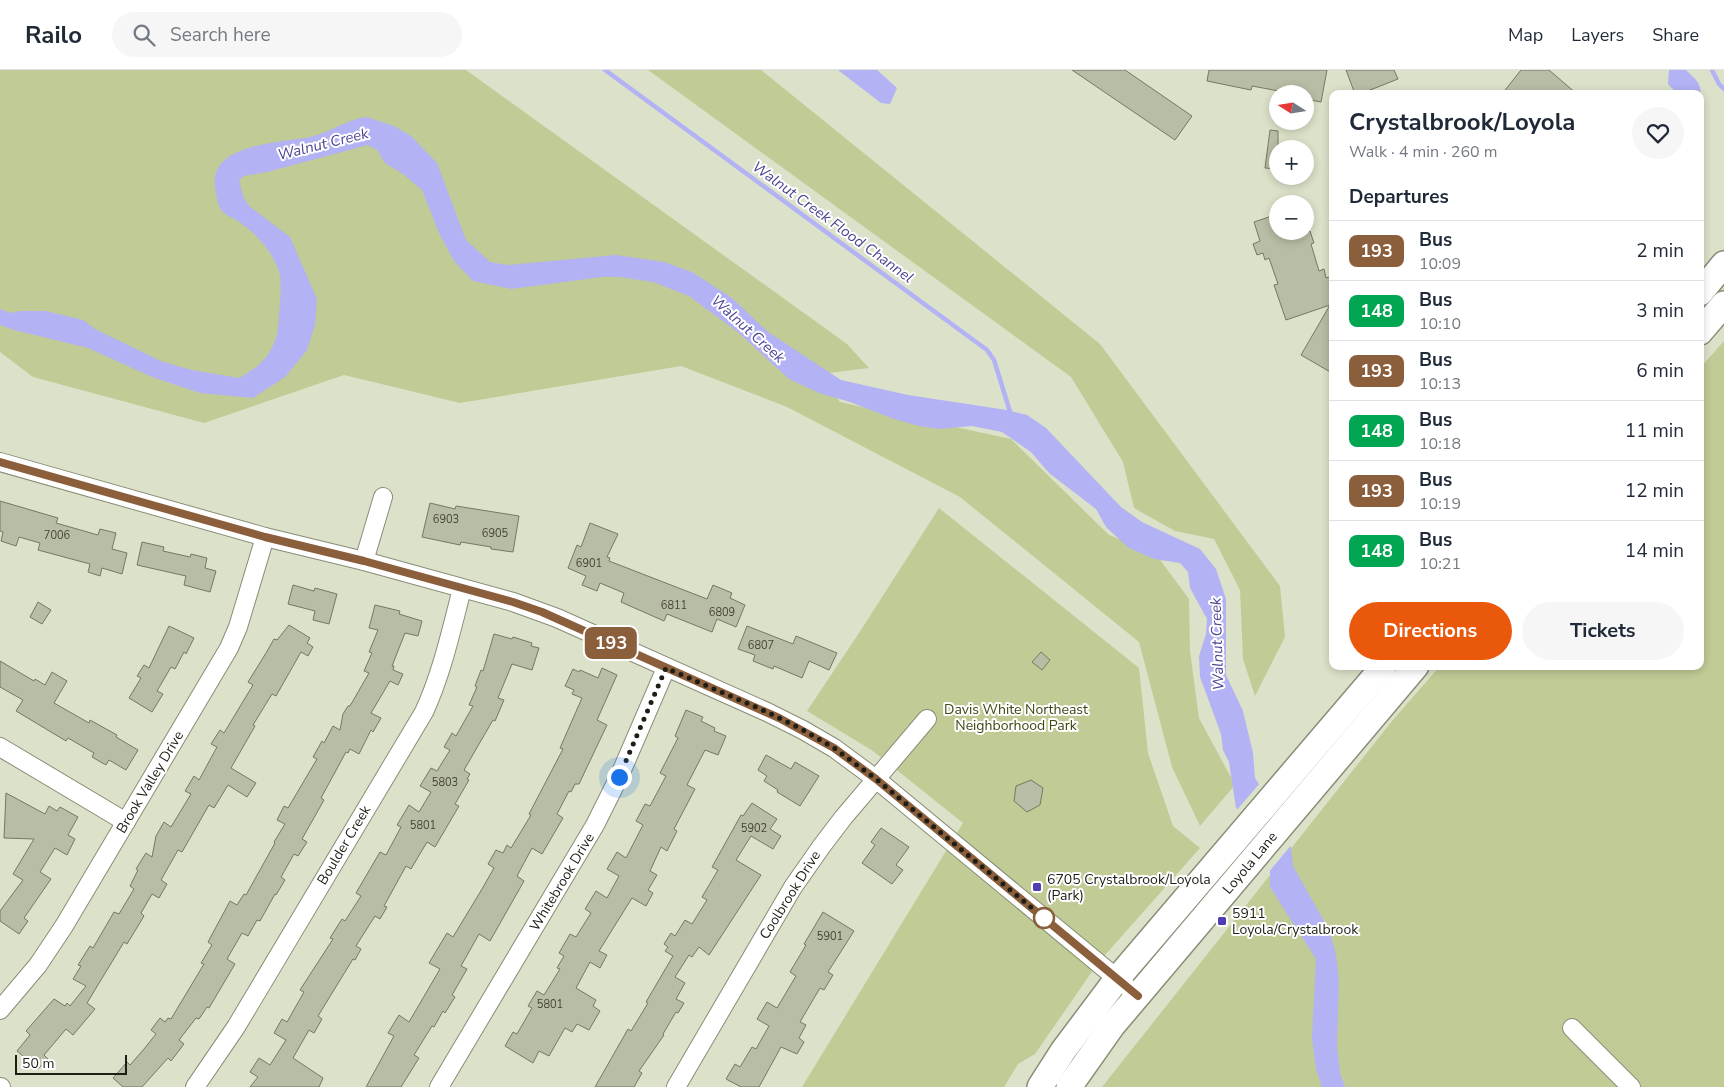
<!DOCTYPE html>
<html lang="en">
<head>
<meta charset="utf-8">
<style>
  body { margin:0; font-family:"Nunito Sans",sans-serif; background:#f6f6f7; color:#1f2937; height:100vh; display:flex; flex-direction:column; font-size:19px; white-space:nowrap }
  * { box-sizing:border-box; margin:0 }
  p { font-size:16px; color:#747a83 }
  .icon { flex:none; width:28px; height:28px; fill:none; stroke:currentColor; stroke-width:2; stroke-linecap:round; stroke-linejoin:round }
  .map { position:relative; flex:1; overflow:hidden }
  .side { position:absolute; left:1329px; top:20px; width:375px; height:580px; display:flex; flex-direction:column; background:#fff; border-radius:10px; box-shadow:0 2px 8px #0003 }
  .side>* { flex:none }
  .badge { padding:0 10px; border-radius:8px; font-size:18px; line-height:32px }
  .needle { width:32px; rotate:282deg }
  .controls { position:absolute; left:1269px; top:15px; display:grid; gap:10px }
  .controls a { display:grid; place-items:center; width:45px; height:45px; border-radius:50%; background:#fff; box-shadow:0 2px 8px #0003; font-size:25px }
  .scale { position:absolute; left:15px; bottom:12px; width:112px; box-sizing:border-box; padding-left:5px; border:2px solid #1d1e15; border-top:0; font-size:14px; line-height:18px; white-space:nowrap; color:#1d1e15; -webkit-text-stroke:4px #fff; paint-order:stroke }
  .you { position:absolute; width:25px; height:25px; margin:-12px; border:4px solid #fff; border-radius:50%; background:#1a73e8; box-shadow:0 0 0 8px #1a73e833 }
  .map>.badge { position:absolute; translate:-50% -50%; box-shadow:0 0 0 2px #fff }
  h2 { padding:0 20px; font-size:19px; line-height:45px }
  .round { display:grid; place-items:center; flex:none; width:52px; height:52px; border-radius:26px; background:#f6f6f7 }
  .summary { display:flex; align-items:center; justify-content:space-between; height:85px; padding:0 20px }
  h1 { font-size:24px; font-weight:700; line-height:38px }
  .cta { display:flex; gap:10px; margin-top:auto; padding:10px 20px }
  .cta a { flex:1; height:58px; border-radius:30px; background:#ea580c; color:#fff; font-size:20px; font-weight:700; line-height:58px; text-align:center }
  .cta a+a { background:#f6f6f7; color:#1f2937 }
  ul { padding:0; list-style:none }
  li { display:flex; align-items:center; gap:15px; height:60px; padding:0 20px; border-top:1px solid #e0e1e3 }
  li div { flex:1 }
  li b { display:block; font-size:19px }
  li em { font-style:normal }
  li .badge { min-width:55px; font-weight:700; text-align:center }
  header { display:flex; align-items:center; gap:30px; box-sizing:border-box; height:70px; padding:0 25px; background:#fff; border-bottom:1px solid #e0e1e3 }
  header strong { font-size:24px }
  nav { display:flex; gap:28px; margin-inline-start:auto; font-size:18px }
  .search { width:350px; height:45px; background:#f6f6f7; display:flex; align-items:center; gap:12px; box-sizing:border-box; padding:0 18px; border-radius:28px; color:#747a83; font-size:19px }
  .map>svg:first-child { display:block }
  .green { fill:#c1cb96 }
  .water { fill:#b2b2f4 }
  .pier { fill:#dce2c9 }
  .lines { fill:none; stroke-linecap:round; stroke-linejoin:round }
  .stream { stroke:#b2b2f4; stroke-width:4.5 }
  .building { fill:#b8bda5; stroke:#747962 }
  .street-casing { stroke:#888d75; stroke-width:20 }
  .secondary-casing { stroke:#888d75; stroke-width:28 }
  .street { stroke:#fff; stroke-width:18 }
  .secondary { stroke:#fff; stroke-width:25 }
  .line-casing { stroke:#fff; stroke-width:11 }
  .line { stroke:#8b5e3c; stroke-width:8 }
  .walk { stroke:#1d1e15; stroke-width:5; stroke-dasharray:0 9 }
  .poi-dot { fill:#503db4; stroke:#fff; stroke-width:2 }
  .stop-dot { fill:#fff; stroke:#8b5e3c; stroke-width:2.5 }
  .labels { text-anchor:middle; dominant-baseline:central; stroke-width:4; stroke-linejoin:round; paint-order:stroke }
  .number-label { font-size:11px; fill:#444639 }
  .park-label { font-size:14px; fill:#414815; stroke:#fff }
  .street-label { font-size:14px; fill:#1d1e15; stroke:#fff }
  .poi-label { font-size:14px; fill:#1d1e15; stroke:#fff; text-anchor:start }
  .water-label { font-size:15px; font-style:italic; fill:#4d4693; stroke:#fff }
</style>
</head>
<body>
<header>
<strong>Railo</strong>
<div class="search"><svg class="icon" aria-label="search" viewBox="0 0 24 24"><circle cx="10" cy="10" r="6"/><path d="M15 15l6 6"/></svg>Search here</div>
<nav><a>Map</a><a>Layers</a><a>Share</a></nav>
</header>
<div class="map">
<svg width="1724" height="1017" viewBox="0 0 1724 1017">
  <rect width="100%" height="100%" fill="#dce2c9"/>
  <g class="green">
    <polygon points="0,0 466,0 847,274 869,298 820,304 840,332 1011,369 1109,465 1155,483 1189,529 1190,581 1199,648 1235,715 1200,756 1172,697 1139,572 960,427 787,337 681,296 460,333 344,305 204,353 33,307 0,282"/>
    <polygon points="648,0 761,0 1100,274 1280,516 1285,567 1255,626 1243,589 1240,520 1214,469 1175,461 1134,438 1123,392 1071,307"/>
    <polygon points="1724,271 1724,1017 1102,1017 1392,651 1440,596 1700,596 1700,298"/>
    <polygon points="939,438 1139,598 1148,683 1173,756 1200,778 1098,893 1035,984 1018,994 1004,1017 802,1017 963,753 873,681 807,641 861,560"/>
  </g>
  <g class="water">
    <polygon points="838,0 877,0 897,18 890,34 881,33"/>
    <path d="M1669 0H1686C1693 7 1703 14 1700 25V24C1687 24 1676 25 1668 14Z"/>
    <path d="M367 47 394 56 411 66 437 93 466 170 490 192 507 195 616 185 664 192 692 202 732 228 768 262 841 310 908 325 1007 340 1027 345 1046 358 1121 437 1142 452 1200 479 1216 499 1226 529V605L1243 641 1253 683 1255 708 1289 761 1293 796 1329 860 1336 884 1339 910 1337 976 1340 1003 1345 1017H1322L1316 999 1312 968 1316 889 1270 817V789L1264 766 1236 738 1229 692 1223 680 1221 664 1200 607 1199 586 1206 564 1207 549 1190 518 1188 502 1180 493 1154 489 1129 478 1106 457 1096 439 1049 403 1031 382 1002 362 972 356 938 359 919 356 894 349 850 332 819 323 789 309 739 263 689 226 653 212 619 207H602L511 219 473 211 454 191 439 163 422 120 403 104 385 93 377 80 368 75 267 102 244 106 239 110 243 126 249 136 290 167 317 229 315 255 307 280 285 307 253 328 200 323 152 307 88 278 14 260 0 255V239L11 243 20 241H46L83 250 95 259 163 292 192 300 239 308C267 293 278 277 279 245 280 233 283 207 277 196 268 176 256 164 238 151 233 148 225 145 222 141 217 135 216 122 215 115 211 73 281 73 310 67 330 63 346 49 367 47Z"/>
  </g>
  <polygon class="pier" points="1260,713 1291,760 1293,773 1268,803 1268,789 1262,767 1236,741"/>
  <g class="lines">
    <g class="stream">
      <polyline points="605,0 987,280 994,290 1011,345"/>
      <polyline points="1712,0 1719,14 1724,19"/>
    </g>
  </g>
  <g class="building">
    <polygon points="1072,0 1125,0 1192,46 1175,70"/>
    <polygon points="1209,0 1327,0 1321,32 1305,29 1305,24 1278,24 1279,21 1252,16 1251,20 1207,11"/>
    <polygon points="1346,0 1394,0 1398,9 1360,24 1355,24"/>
    <polygon points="1521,0 1549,0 1577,24 1502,24"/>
    <polygon points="1270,60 1278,61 1278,99 1265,98"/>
    <polygon points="1278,144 1278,161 1310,161 1314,173 1311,174 1319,201 1324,199 1326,208 1332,206 1332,303 1301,285 1330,235 1286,250 1274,215 1278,214 1269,188 1265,190 1263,183 1257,185 1253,174 1260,171 1254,152"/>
    <polygon points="0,431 58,448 56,453 98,465 100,459 116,463 112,479 127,483 122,504 102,498 100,506 88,502 90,494 38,480 40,473 19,467 16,476 1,471 3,462 0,461"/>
    <polygon points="430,433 455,439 456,436 519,446 513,482 491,479 491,477 461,472 460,475 422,467"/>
    <polygon points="590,453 618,464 607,487 610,488 609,491 707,529 713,515 732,523 730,528 745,535 736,557 717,549 712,562 667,544 664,551 621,532 624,523 600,513 597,521 582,515 586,506 568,498 577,475 581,477"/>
    <polygon points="142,472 164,477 163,481 190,487 191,484 207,488 205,498 216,501 210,522 184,515 186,506 137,495"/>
    <polygon points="293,515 314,521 315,518 337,524 329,554 313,550 315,541 288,534"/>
    <polygon points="38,532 51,540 42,554 30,547"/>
    <polygon points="375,535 400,541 399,544 422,551 418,566 405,563 392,596 394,596 393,600 403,604 398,615 390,611 371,643 381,648 373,662 371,660 359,684 350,679 348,683 346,682 321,728 324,730 302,769 307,772 298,786 294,784 281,807 285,810 276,825 275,824 260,851 257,850 248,866 242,863 227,889 235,894 209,938 207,937 199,949 196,948 179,970 184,974 171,991 168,988 142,1017 123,1017 113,1008 127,992 130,995 144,979 156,964 151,960 160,948 165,952 168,948 171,949 204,894 201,893 212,875 208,872 230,831 237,835 244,824 246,825 275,773 274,772 285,754 277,750 284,736 288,738 317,689 313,687 322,671 324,673 333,656 340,660 343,644 348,636 350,636 369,603 364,601 372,583 369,582 378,560 369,558"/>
    <polygon points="289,555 310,568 307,573 313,577 308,586 301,582 276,626 272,624 253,655 255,656 231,698 256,713 247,727 228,715 214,738 209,735 182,782 178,780 161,810 167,814 159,828 152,824 141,843 144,846 127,874 124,872 87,933 95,939 73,965 66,959 44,985 48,989 38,999 17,981 30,965 26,961 54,929 65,936 67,933 70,936 86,916 73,909 81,896 78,895 90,876 93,878 114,842 119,844 134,819 130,816 138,800 136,799 146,783 152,787 156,766 164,752 171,757 191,724 185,721 194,706 199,710 217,677 211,674 220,660 224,663 253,615 248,612 266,583 274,569 277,570"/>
    <polygon points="169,556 194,568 186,584 184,582 175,599 171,597 157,621 163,624 152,642 129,628 141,608 137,606 144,595 149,598"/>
    <polygon points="747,556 793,574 796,566 837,583 829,600 809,591 802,608 774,596 773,599 753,591 755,585 738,579"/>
    <polygon points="494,564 512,569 513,567 532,573 531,576 539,578 532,600 512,594 498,628 504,630 495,651 493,650 464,700 470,704 467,709 469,710 455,734 459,736 435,777 427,772 411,799 406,796 384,836 387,837 380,849 375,846 356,876 361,879 355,890 353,889 318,946 322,949 314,963 309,960 293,988 323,1008 319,1017 250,1017 258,1007 250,1002 259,988 270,995 286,970 274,963 282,949 287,952 304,922 300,920 333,869 330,868 342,849 345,851 361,826 356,823 380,782 386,785 401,757 397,755 409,735 419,742 431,722 420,716 431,698 437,701 450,680 444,677 452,663 456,666 473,636 469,635 477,617 475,616 481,600 483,601"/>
    <polygon points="1041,582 1050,590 1042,600 1032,592"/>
    <polygon points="0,591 34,611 35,609 45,615 52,602 67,611 54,633 89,653 90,650 117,665 116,667 138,680 126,700 109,690 106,695 92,687 94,683 68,668 66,671 16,641 23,630 0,617"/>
    <polygon points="602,598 617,605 597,650 607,655 579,714 575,714 571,722 569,721 557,744 563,748 542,784 532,778 517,806 524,811 490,871 479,864 461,896 467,899 452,925 455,927 445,943 443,941 434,957 432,956 414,985 419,988 401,1017 366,1017 394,966 388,963 399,945 409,952 440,899 429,893 447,863 453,867 482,819 494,798 488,794 496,780 503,783 507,775 511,778 531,745 529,744 563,679 560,678 582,628 572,624 574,620 565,616 573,599 579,602 580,600 598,608"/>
    <polygon points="686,640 703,647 701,651 715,658 714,661 726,666 718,685 705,680 687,715 695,719 674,759 677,761 667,781 661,777 650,801 657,805 648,820 653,823 646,836 632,828 599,881 607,885 600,898 590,892 576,918 596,930 593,936 600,941 589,960 577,954 572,962 565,958 549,986 539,981 533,993 505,976 513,962 517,964 532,938 528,936 537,921 544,925 560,899 557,898 564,886 559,883 570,864 576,867 591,843 585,839 596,821 607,828 619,806 607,799 617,782 626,788 643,755 636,751 645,734 650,736 666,706 660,703 678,668 675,666"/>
    <polygon points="766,685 791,699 795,692 819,706 800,736 777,722 778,720 764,711 767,706 758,700"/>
    <polygon points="1031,710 1043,718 1040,735 1027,742 1014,731 1016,716"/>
    <polygon points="6,723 45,744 49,736 57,741 60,737 78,747 68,765 75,769 67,785 55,778 40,802 51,809 24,848 28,851 19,864 0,851 0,841 23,810 13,804 34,769 4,768"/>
    <polygon points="752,733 777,749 770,759 781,766 773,779 751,766 736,790 761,805 709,885 699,877 692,887 689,885 675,907 685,913 676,929 684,933 678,943 676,942 663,964 664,965 639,1001 642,1003 634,1017 595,1017 628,959 631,961 648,933 646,932 673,886 665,881 668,877 664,874 671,863 675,866 685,850 692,854 707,830 702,827 718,800 712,797 741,745 743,746"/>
    <polygon points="881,758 909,777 896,795 903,800 892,814 862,793 875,775 871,772"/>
    <polygon points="823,842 854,861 828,902 833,905 824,920 820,918 800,952 806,955 799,968 804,972 797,984 781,977 759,1017 741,1017 726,1009 735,994 740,997 752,977 756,979 769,956 757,949 767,932 777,938 796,906 790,902 806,875 804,874"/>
  </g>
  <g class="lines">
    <g class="street-casing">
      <g id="street">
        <polyline points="0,392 265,467 364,491 513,532 557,548 767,642 803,660 834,678 876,709 1126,916"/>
        <polyline points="364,491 383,427"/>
        <polyline points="0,677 126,752"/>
        <polyline points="0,940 38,895 64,856 229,578 238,557 265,467"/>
        <polyline points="1572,958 1631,1017"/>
        <polyline points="0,1017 1,1017"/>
        <path d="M195 1017 236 957 424 642C442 603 451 561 462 519"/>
        <polyline points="439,1017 595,755 619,707 666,598"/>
        <polyline points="676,1017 793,817 821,777 843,748 927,649"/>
      </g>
    </g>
    <g class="secondary-casing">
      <g id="secondary">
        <polyline points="1700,223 1724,194"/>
        <polyline points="1700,262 1724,234"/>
        <polyline points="1040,1017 1063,981 1117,909 1384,596"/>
        <polyline points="1069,1017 1112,956 1416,596"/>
      </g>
    </g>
    <use href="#street" class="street"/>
    <use href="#secondary" class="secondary"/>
  </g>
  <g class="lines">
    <g class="line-casing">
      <polyline id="line" points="0,392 265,467 364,491 513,532 542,542 779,648 834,678 876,709 1138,926"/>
    </g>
    <use href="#line" class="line"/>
    <polyline class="walk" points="619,707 666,598 767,642 803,660 834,678 876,709 1044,848"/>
  </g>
  <g class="poi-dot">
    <rect x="1032" y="812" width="10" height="10" rx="2.5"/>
    <rect x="1217" y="846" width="10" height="10" rx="2.5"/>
  </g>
  <circle class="stop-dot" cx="1044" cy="848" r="10"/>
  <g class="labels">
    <g class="number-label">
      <text x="446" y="449">6903</text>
      <text x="495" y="463">6905</text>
      <text x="57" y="465">7006</text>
      <text x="589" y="493">6901</text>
      <text x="674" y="535">6811</text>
      <text x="722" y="542">6809</text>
      <text x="761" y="575">6807</text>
      <text x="445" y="712">5803</text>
      <text x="423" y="755">5801</text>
      <text x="754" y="758">5902</text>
      <text x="830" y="866">5901</text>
      <text x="550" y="934">5801</text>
    </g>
    <g class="park-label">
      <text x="1016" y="639">Davis White Northeast<tspan x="1016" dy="16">Neighborhood Park</tspan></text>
    </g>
    <g class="street-label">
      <text transform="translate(150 712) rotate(-59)">Brook Valley Drive</text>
      <text transform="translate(344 775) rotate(-59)">Boulder Creek</text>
      <text transform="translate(1250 793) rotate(-50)">Loyola Lane</text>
      <text transform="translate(562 812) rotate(-59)">Whitebrook Drive</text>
      <text transform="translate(790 825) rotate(-58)">Coolbrook Drive</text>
    </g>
    <g class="poi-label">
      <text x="1047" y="809">6705 Crystalbrook/Loyola<tspan x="1047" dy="16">(Park)</tspan></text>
      <text x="1232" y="843">5911<tspan x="1232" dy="16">Loyola/Crystalbrook</tspan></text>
    </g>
    <g class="water-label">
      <text transform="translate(323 74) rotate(-14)">Walnut Creek</text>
      <text transform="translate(833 152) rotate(36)">Walnut Creek Flood Channel</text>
      <text transform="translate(748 259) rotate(42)">Walnut Creek</text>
      <text transform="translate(1217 574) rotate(-92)">Walnut Creek</text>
    </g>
  </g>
</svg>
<div class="controls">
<a><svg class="needle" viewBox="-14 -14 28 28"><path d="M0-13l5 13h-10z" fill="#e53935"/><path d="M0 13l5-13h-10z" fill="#747a83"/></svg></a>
<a>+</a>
<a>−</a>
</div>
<div class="scale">50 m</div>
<div class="you" style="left:619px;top:707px"></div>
<b class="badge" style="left:611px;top:573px;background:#8b5e3c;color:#fff">193</b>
<section class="side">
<div class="summary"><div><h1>Crystalbrook/Loyola</h1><p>Walk · 4 min · 260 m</p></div><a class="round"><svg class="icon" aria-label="heart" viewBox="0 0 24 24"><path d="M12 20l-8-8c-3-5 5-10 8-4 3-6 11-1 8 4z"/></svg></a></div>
<h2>Departures</h2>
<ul>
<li><span class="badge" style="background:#8b5e3c;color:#fff">193</span><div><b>Bus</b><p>10:09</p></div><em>2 min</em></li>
<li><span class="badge" style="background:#00a651;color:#fff">148</span><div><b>Bus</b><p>10:10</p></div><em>3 min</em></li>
<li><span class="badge" style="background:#8b5e3c;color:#fff">193</span><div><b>Bus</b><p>10:13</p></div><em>6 min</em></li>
<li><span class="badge" style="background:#00a651;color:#fff">148</span><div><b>Bus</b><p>10:18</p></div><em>11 min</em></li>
<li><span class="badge" style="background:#8b5e3c;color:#fff">193</span><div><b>Bus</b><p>10:19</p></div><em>12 min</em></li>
<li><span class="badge" style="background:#00a651;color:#fff">148</span><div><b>Bus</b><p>10:21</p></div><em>14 min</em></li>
</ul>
<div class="cta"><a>Directions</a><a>Tickets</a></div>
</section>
</div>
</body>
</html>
